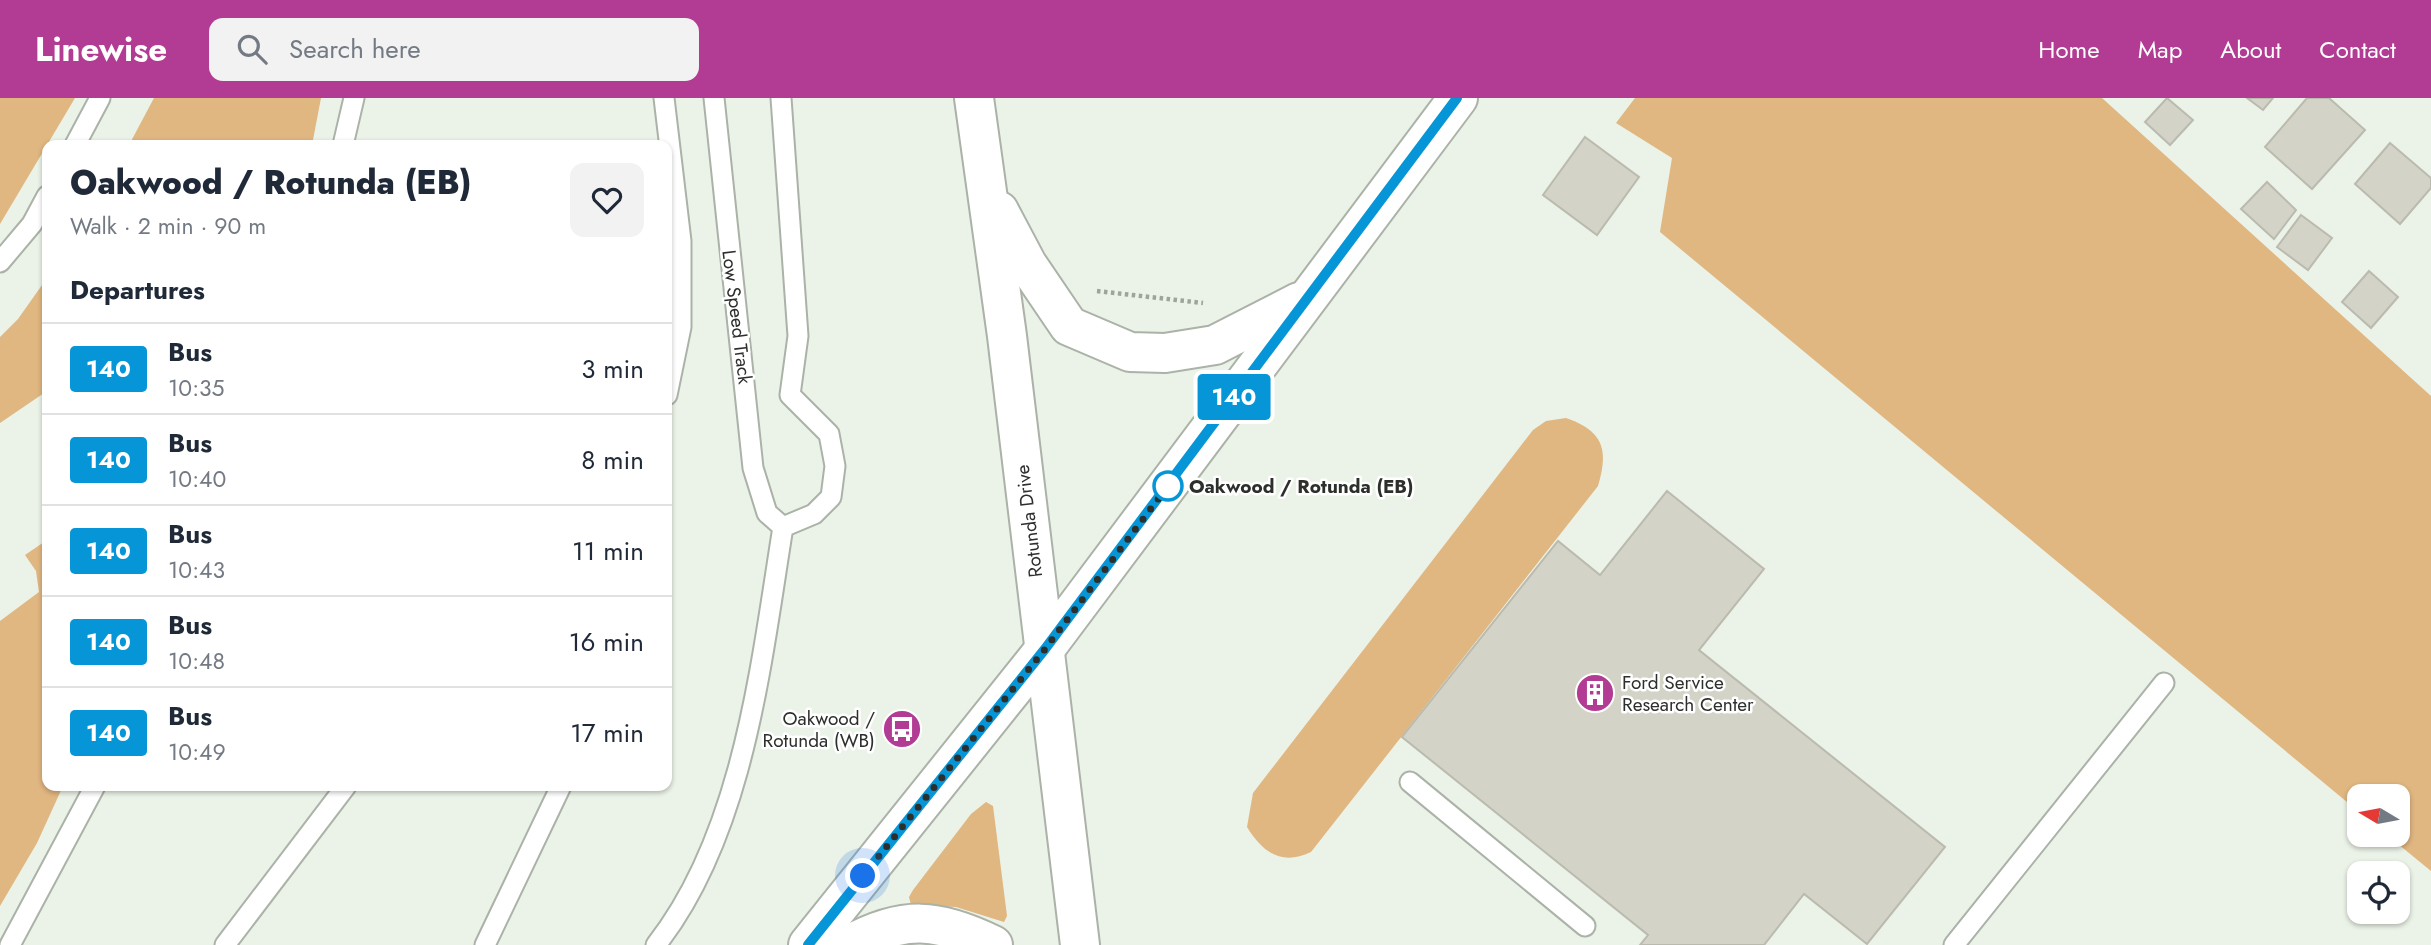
<!DOCTYPE html>
<html lang="en">
<head>
<meta charset="utf-8">
<style>
  body { margin:0; font-family:Jost,sans-serif; background:#f2f2f3; color:#1f2937; height:100vh; display:flex; flex-direction:column; font-size:26px; white-space:nowrap }
  * { box-sizing:border-box; margin:0 }
  p { font-size:23px; color:#747a83 }
  .icon { flex:none; width:38px; height:38px; fill:none; stroke:currentColor; stroke-width:2; stroke-linecap:round; stroke-linejoin:round }
  .map { position:relative; flex:1; overflow:hidden }
  .drawer { position:absolute; left:42px; top:42px; width:630px; height:651px; display:flex; flex-direction:column; background:#fff; border-radius:14px; box-shadow:0 2px 5px #0004 }
  .drawer>* { flex:none }
  .badge { padding:0 14px; border-radius:5px; font-size:24px; line-height:46px }
  .needle { width:46px; rotate:280deg }
  .buttons { position:absolute; left:2347px; top:686px; display:grid; gap:14px }
  .buttons a { display:grid; place-items:center; width:63px; height:63px; border-radius:14px; background:#fff; box-shadow:0 2px 5px #0004; font-size:35px }
  .you { position:absolute; width:35px; height:35px; margin:-18px; border:5px solid #fff; border-radius:50%; background:#1a73e8; box-shadow:0 0 0 10px #1a73e833 }
  .map>.badge { position:absolute; translate:-50% -50%; box-shadow:0 0 0 4px #fff }
  h2 { padding:0 28px; font-size:26px; line-height:63px }
  .round { display:grid; place-items:center; flex:none; width:74px; height:74px; border-radius:14px; background:#f2f2f3 }
  .summary { display:flex; align-items:center; justify-content:space-between; height:119px; padding:0 28px }
  h1 { font-size:33px; font-weight:800; line-height:52px }
  ul { padding:0; list-style:none }
  li { display:flex; align-items:center; gap:21px; height:91px; padding:0 28px; border-top:2px solid #e0e1e3 }
  li div { flex:1 }
  li b { display:block; font-size:26px }
  li em { font-style:normal }
  li .badge { min-width:77px; font-weight:700; text-align:center }
  header { display:flex; align-items:center; gap:42px; box-sizing:border-box; height:98px; padding:0 35px; background:#b23c94; color:#fff }
  header strong { font-size:33px }
  nav { display:flex; gap:38px; margin-inline-start:auto; font-size:24px }
  .search { width:490px; height:63px; background:#f2f2f3; display:flex; align-items:center; gap:18px; box-sizing:border-box; padding:0 24px; border-radius:14px; color:#747a83; font-size:26px }
  .map>svg:first-child { display:block }
  .green { fill:#e0b681 }
  .building { fill:#d3d3c7; stroke:#bbbaaf; stroke-width:2 }
  .lines { fill:none; stroke-linecap:round; stroke-linejoin:round }
  .service-casing { stroke:#abb2a8; stroke-width:23 }
  .secondary-casing { stroke:#abb2a8; stroke-width:42 }
  .path { stroke:#9ea39b; stroke-width:4.5; stroke-dasharray:3.5 3.5; stroke-linecap:butt }
  .service { stroke:#fff; stroke-width:19 }
  .secondary { stroke:#fff; stroke-width:38 }
  .line-casing { stroke:#fff; stroke-width:16 }
  .line { stroke:#0696d7; stroke-width:10 }
  .walk { stroke:#2c2f2b; stroke-width:7; stroke-dasharray:0 12.6 }
  .stop-dot { fill:#fff; stroke:#0696d7; stroke-width:3.5 }
  .labels { text-anchor:middle; dominant-baseline:central; stroke-width:5; stroke-linejoin:round; paint-order:stroke }
  .street-label { font-size:19px; fill:#2c2f2b; stroke:#fff }
  .stop-label { font-size:19px; font-weight:bold; fill:#2c2f2b; stroke:#fff; text-anchor:start }
  .poi-label { font-size:19px; fill:#2c2f2b; stroke:#fff; text-anchor:start }
</style>
</head>
<body>
<header>
<strong>Linewise</strong>
<div class="search"><svg class="icon" aria-label="search" viewBox="0 0 24 24"><circle cx="10" cy="10" r="6"/><path d="M15 15l6 6"/></svg>Search here</div>
<nav><a>Home</a><a>Map</a><a>About</a><a>Contact</a></nav>
</header>
<div class="map">
<svg width="2431" height="847" viewBox="0 0 2431 847">
  <rect width="100%" height="100%" fill="#ebf2e7"/>
  <g class="green">
    <polygon points="0,0 75,0 0,126"/>
    <polygon points="154,0 321,0 312,47 129,47"/>
    <polygon points="1635,0 2102,0 2431,298 2431,773 2387,737 2398,737 2398,698 2359,698 2359,714 1660,134 1672,60 1616,25"/>
    <polygon points="47,180 47,293 0,325 0,239 18,221"/>
    <path d="M1566 320C1603 333 1609 351 1598 388L1311 754C1282 768 1263 755 1247 729L1253 695 1533 332 1546 323Z"/>
    <polygon points="47,442 47,688 63,688 37,745 0,808 0,523 39,494 36,473 25,457"/>
    <polygon points="986,704 993,708 1007,818 1004,824 956,809 911,807 909,799 913,792 971,716"/>
  </g>
  <g class="building">
    <polygon points="2167,0 2193,22 2170,47 2145,24"/>
    <polygon points="2247,0 2273,0 2263,12"/>
    <polygon points="2307,0 2329,0 2365,32 2312,91 2265,49"/>
    <polygon points="1585,39 1639,79 1597,137 1543,97"/>
    <polygon points="2390,45 2431,80 2431,90 2400,126 2355,86"/>
    <polygon points="2267,84 2296,112 2274,141 2241,111"/>
    <polygon points="2301,117 2332,140 2308,172 2277,149"/>
    <polygon points="2369,173 2398,199 2371,230 2342,204"/>
    <polygon points="1667,393 1764,471 1699,552 1945,749 1867,846 1804,796 1764,847 1640,847 1648,837 1402,639 1558,443 1600,477"/>
  </g>
  <g class="lines">
    <g class="service-casing">
      <g id="service">
        <polyline points="664,0 681,143 681,229 667,297"/>
        <polyline points="714,0 753,370 767,415 783,429"/>
        <polyline points="75,47 100,0"/>
        <polyline points="343,47 354,0"/>
        <polyline points="0,164 32,126 47,98"/>
        <polyline points="1410,684 1585,828"/>
        <polyline points="10,847 95,688"/>
        <polyline points="225,847 346,688"/>
        <polyline points="485,847 561,688"/>
        <path d="M656 847C744 735 761 565 783 429L814 416 831 399 835 368 829 336 790 297 798 238 781 0"/>
        <polyline points="1954,847 2164,585"/>
      </g>
    </g>
    <g class="secondary-casing">
      <g id="secondary">
        <polyline points="974,0 1007,238 1080,847"/>
        <polyline points="999,113 1027,166 1069,228 1130,254 1165,255 1215,247 1299,204"/>
        <polyline points="808,847 1045,551 1458,0"/>
        <path d="M849 847C903 817 938 820 993 847"/>
      </g>
    </g>
    <polyline class="path" points="1097,193 1203,205"/>
    <use href="#service" class="service"/>
    <use href="#secondary" class="secondary"/>
  </g>
  <g class="lines">
    <g class="line-casing">
      <polyline id="line" points="808,847 1045,551 1457,0"/>
    </g>
    <use href="#line" class="line"/>
    <polyline class="walk" points="863,778 1045,551 1168,388"/>
  </g>
  <defs>
    <g id="building-disc" transform="scale(2.0125)"><circle r="9.5" fill="#b23c94" stroke="#fff"/><path d="M-4-6H4V6H1V3H-1V6H-4ZM-2.5-4.3h1.7v1.8h-1.7ZM.8-4.3h1.7v1.8H.8ZM-2.5-1h1.7V.8h-1.7ZM.8-1h1.7V.8H.8Z" fill="#fff"/></g>
    <g id="bus-disc" transform="scale(2.0125)"><circle r="9.5" fill="#b23c94" stroke="#fff"/><path d="M-5-6H5V4H4V6H2V4H-2V6H-4V4H-5ZM-3.5-4V0h7V-4ZM-3.5 1.2v1.5H-2V1.2ZM2 1.2v1.5H3.5V1.2Z" fill="#fff"/></g>
  </defs>
  <g fill-rule="evenodd">
    <use href="#building-disc" x="1595" y="595"/>
    <use href="#bus-disc" x="902" y="631"/>
  </g>
  <circle class="stop-dot" cx="1168" cy="388" r="14"/>
  <g class="labels">
    <g class="street-label">
      <text transform="translate(737 219) rotate(83)">Low Speed Track</text>
      <text transform="translate(1029 423) rotate(-97)">Rotunda Drive</text>
    </g>
    <g class="stop-label">
      <text x="1189" y="388">Oakwood / Rotunda (EB)</text>
    </g>
    <g class="poi-label">
      <text x="1622" y="584">Ford Service<tspan x="1622" dy="22">Research Center</tspan></text>
      <text x="875" y="620" text-anchor="end">Oakwood /<tspan x="875" dy="22">Rotunda (WB)</tspan></text>
    </g>
  </g>
</svg>
<div class="buttons">
<a><svg class="needle" viewBox="-14 -14 28 28"><path d="M0-13l5 13h-10z" fill="#e53935"/><path d="M0 13l5-13h-10z" fill="#747a83"/></svg></a>
<a><svg class="icon" aria-label="locate" viewBox="0 0 24 24"><circle cx="12" cy="12" r="6"/><path d="M12 2v4M12 18v4M2 12h4M18 12h4"/></svg></a>
</div>
<div class="you" style="left:863px;top:778px"></div>
<b class="badge" style="left:1234px;top:299px;background:#0696d7;color:#fff">140</b>
<section class="drawer">
<div class="summary"><div><h1>Oakwood / Rotunda (EB)</h1><p>Walk · 2 min · 90 m</p></div><a class="round"><svg class="icon" aria-label="heart" viewBox="0 0 24 24"><path d="M12 20l-8-8c-3-5 5-10 8-4 3-6 11-1 8 4z"/></svg></a></div>
<h2>Departures</h2>
<ul>
<li><span class="badge" style="background:#0696d7;color:#fff">140</span><div><b>Bus</b><p>10:35</p></div><em>3 min</em></li>
<li><span class="badge" style="background:#0696d7;color:#fff">140</span><div><b>Bus</b><p>10:40</p></div><em>8 min</em></li>
<li><span class="badge" style="background:#0696d7;color:#fff">140</span><div><b>Bus</b><p>10:43</p></div><em>11 min</em></li>
<li><span class="badge" style="background:#0696d7;color:#fff">140</span><div><b>Bus</b><p>10:48</p></div><em>16 min</em></li>
<li><span class="badge" style="background:#0696d7;color:#fff">140</span><div><b>Bus</b><p>10:49</p></div><em>17 min</em></li>
</ul>
</section>
</div>
</body>
</html>
